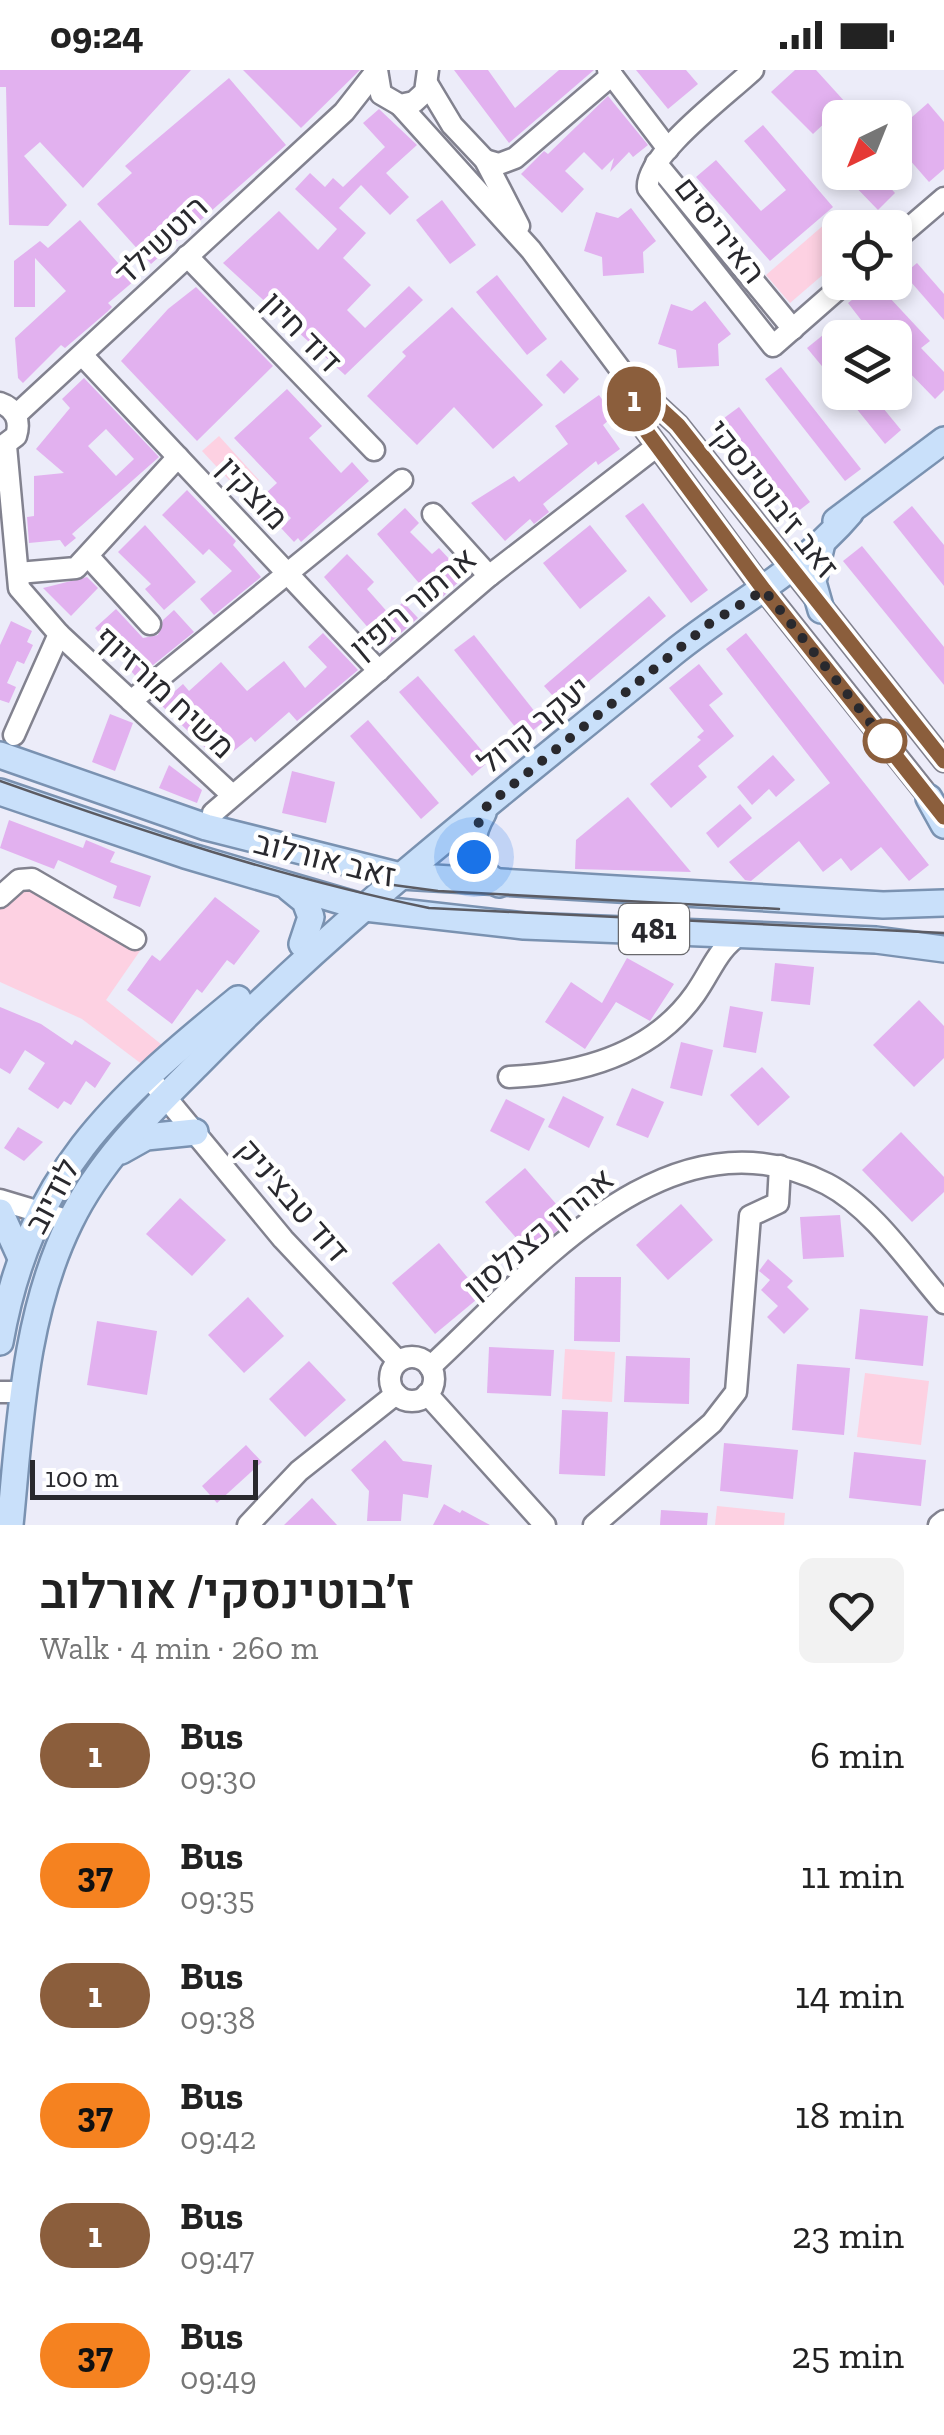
<!DOCTYPE html>
<html lang="en">
<head>
<meta charset="utf-8">
<style>
  body { margin:0; font-family:"Zilla Slab",Heebo,serif; background:#f2f2f2; color:#222; height:100vh; display:flex; flex-direction:column; font-size:38px; white-space:nowrap }
  * { box-sizing:border-box; margin:0 }
  p { font-size:32px; color:#767676 }
  .icon { flex:none; width:55px; height:55px; fill:none; stroke:currentColor; stroke-width:2; stroke-linecap:round; stroke-linejoin:round }
  .map { position:relative; height:1455px; overflow:hidden }
  .details { display:flex; flex-direction:column; background:#fff; flex:1 }
  .details>* { flex:none }
  .badge { padding:0 20px; border-radius:32px; font-size:35px; line-height:65px }
  .needle { width:65px; rotate:223deg }
  .controls { position:absolute; left:822px; top:30px; display:grid; gap:20px }
  .controls a { display:grid; place-items:center; width:90px; height:90px; border-radius:15px; background:#fff; box-shadow:0 5px 15px #0003; font-size:50px }
  .scale { position:absolute; left:30px; bottom:25px; width:228px; box-sizing:border-box; padding-left:10px; border:5px solid #29292e; border-top:0; font-size:28px; line-height:35px; white-space:nowrap; color:#29292e; -webkit-text-stroke:8px #fff; paint-order:stroke }
  .you { position:absolute; width:50px; height:50px; margin:-25px; border:8px solid #fff; border-radius:50%; background:#1a73e8; box-shadow:0 0 0 15px #1a73e833 }
  .map>.badge { position:absolute; translate:-50% -50%; box-shadow:0 0 0 5px #fff }
  .round { display:grid; place-items:center; flex:none; width:105px; height:105px; border-radius:15px; background:#f2f2f2 }
  .summary { display:flex; align-items:center; justify-content:space-between; height:170px; padding:0 40px }
  h1 { font-size:48px; font-weight:600; line-height:75px }
  ul { padding:0; list-style:none }
  li { display:flex; align-items:center; gap:30px; height:120px; padding:0 40px }
  li div { flex:1 }
  li b { display:block; font-size:38px }
  li em { font-style:normal }
  li .badge { min-width:110px; font-weight:700; text-align:center }
  .status { display:flex; justify-content:space-between; align-items:center; height:70px; padding:0 50px; background:#fff; direction:ltr }
  .status svg { height:28px; fill:currentColor }
  .map>svg:first-child { display:block }
  .green { fill:#fdd1e2 }
  .building { fill:#e2b1ef; fill-rule:evenodd }
  .lines { fill:none; stroke-linecap:round; stroke-linejoin:round }
  .minor-casing { stroke:#82828f; stroke-width:25 }
  .major-casing { stroke:#7a92b1; stroke-width:30 }
  .minor { stroke:#fff; stroke-width:20 }
  .major { stroke:#c9e0fa; stroke-width:25 }
  .tram { stroke:#5b5b62; stroke-width:2.5 }
  .line-casing { stroke:#fff; stroke-width:22 }
  .line { stroke:#8b5e3c; stroke-width:15 }
  .walk { stroke:#29292e; stroke-width:10; stroke-dasharray:0 18 }
  .stop-dot { fill:#fff; stroke:#8b5e3c; stroke-width:5 }
  .labels { text-anchor:middle; dominant-baseline:central; stroke-width:9; stroke-linejoin:round; paint-order:stroke }
  .shield { fill:#fff; stroke:#69696d; stroke-width:2.5 }
  .shield-label { font-size:30px; font-weight:bold; fill:#29292e }
  .street-label { font-size:32px; fill:#29292e; stroke:#fff }
</style>
</head>
<body>
<div class="status"><b>09:24</b><svg viewBox="0 0 49 12"><path d="M0 12V9h3v3zM5 12V6h3v6zM10 12V3h3v9zM15 12V0h3v12zM26 1h20v11H26zM47 4h2v5h-2z"/></svg></div>
<div class="map">
<svg width="944" height="1455" viewBox="0 0 944 1455">
  <rect width="100%" height="100%" fill="#ececf9"/>
  <g class="green">
    <polygon points="840,141 855,157 840,158 840,190 790,233 766,205"/>
    <polygon points="219,366 259,410 243,425 202,381"/>
    <polygon points="19,810 144,875 106,930 172,983 151,1001 82,949 0,912 0,827"/>
    <polygon points="565,1279 615,1282 612,1332 562,1329"/>
    <polygon points="865,1303 929,1311 921,1375 857,1367"/>
    <polygon points="717,1436 785,1443 784,1455 715,1455"/>
  </g>
  <g class="building">
    <polygon points="0,0 191,0 83,118 40,72 24,86 67,135 48,156 9,155 6,17 0,17"/>
    <polygon points="243,0 360,0 301,58"/>
    <polygon points="454,0 488,0 515,38 559,0 594,0 509,73"/>
    <polygon points="636,0 686,0 698,14 668,39"/>
    <polygon points="795,0 816,0 846,33 813,64 771,22"/>
    <polygon points="229,8 286,75 151,194 97,134 132,103 125,96"/>
    <polygon points="608,26 648,75 633,87 629,82 610,102 614,88 602,100 584,82 565,101 584,119 562,143 521,104 544,81 548,84"/>
    <polygon points="928,33 944,52 944,99 929,112 895,73 895,62"/>
    <polygon points="379,39 417,75 386,103 409,127 390,145 361,115 339,138 366,163 343,188 371,215 347,240 365,258 409,216 423,230 345,305 223,193 279,141 318,180 337,159 295,119 310,103 325,117 333,108 343,117 385,77 363,53"/>
    <polygon points="763,55 833,137 770,191 696,107 716,90 761,141 786,120 744,71"/>
    <polygon points="855,102 876,102 895,123 878,140 848,109"/>
    <polygon points="442,130 476,175 450,194 416,150"/>
    <polygon points="631,138 656,171 643,182 644,203 603,206 602,187 584,181 596,142 618,148"/>
    <polygon points="80,150 134,211 108,233 112,237 107,242 65,278 61,275 23,313 18,308 15,268 66,221 35,188 35,237 14,237 14,191 40,171 48,178"/>
    <polygon points="917,193 944,224 944,250 904,204"/>
    <polygon points="497,205 547,269 527,285 476,222"/>
    <polygon points="875,212 930,271 921,278 944,302 944,320 935,329 902,295 895,301 895,268 875,268 848,233"/>
    <polygon points="196,217 273,296 197,371 121,291 168,239"/>
    <polygon points="705,231 731,264 718,274 719,296 678,298 676,280 658,274 671,234 692,241"/>
    <polygon points="452,237 543,335 493,379 454,337 417,375 367,326 406,286 402,282"/>
    <polygon points="823,265 840,286 840,318 807,278"/>
    <polygon points="561,290 579,309 564,324 546,305"/>
    <polygon points="781,297 861,399 845,411 765,309"/>
    <path d="M84 308 159 387 72 464 76 468 65 477 60 470 29 473 27 447 34 446V406L64 403 36 379 70 338 62 329ZM106 359 134 389 116 406 88 376Z"/>
    <polygon points="287,319 322,356 309,368 341,403 352,392 369,411 301,472 298,468 294,472 281,458 291,448 266,423 277,413 234,368"/>
    <polygon points="843,322 870,322 901,360 885,374"/>
    <polygon points="599,325 614,346 603,355 620,379 598,395 596,391 543,434 549,442 534,454 530,449 505,471 471,433 514,406 519,412 568,374 555,356"/>
    <polygon points="739,337 810,432 792,446 720,351"/>
    <polygon points="187,420 236,471 233,475 261,507 214,545 200,529 232,501 209,479 203,485 162,445"/>
    <polygon points="643,433 708,520 691,533 625,446"/>
    <polygon points="912,436 944,475 944,516 893,452"/>
    <polygon points="405,438 419,453 410,462 432,484 439,478 465,506 436,533 377,464"/>
    <polygon points="145,455 196,512 164,540 145,519 151,514 118,482"/>
    <polygon points="590,455 627,501 580,539 543,493"/>
    <polygon points="862,476 944,577 944,615 843,491"/>
    <polygon points="347,484 374,512 367,519 390,545 403,532 418,548 385,577 324,507"/>
    <polygon points="87,507 98,518 71,546 43,518"/>
    <polygon points="649,526 666,546 561,635 544,616"/>
    <polygon points="116,539 143,568 158,565 163,550 174,540 194,562 137,608 95,558"/>
    <polygon points="11,551 32,561 27,572 33,575 24,594 17,591 7,613 16,617 9,633 0,630 0,575"/>
    <polygon points="323,563 358,600 297,651 289,642 255,672 251,667 220,692 160,634 183,614 189,621 221,592 247,621 284,591 305,618 327,597 308,577"/>
    <polygon points="746,563 929,795 909,811 881,777 851,801 841,788 823,802 799,771 751,811 745,810 729,792 830,713 726,579"/>
    <polygon points="474,565 543,652 524,668 454,580"/>
    <polygon points="699,594 723,624 709,635 734,666 698,696 707,707 671,738 650,714 701,670 697,667 704,661 669,618"/>
    <polygon points="418,606 490,690 472,706 399,622"/>
    <polygon points="110,644 133,653 115,701 92,692"/>
    <polygon points="368,650 439,733 421,749 350,666"/>
    <polygon points="773,685 795,710 776,727 769,719 752,735 737,717"/>
    <polygon points="169,695 202,720 197,733 159,718"/>
    <polygon points="292,701 335,712 326,753 282,743"/>
    <polygon points="628,727 691,802 575,799 576,770"/>
    <polygon points="740,734 752,748 718,778 706,763"/>
    <polygon points="9,750 83,778 86,770 115,782 110,792 151,806 140,837 113,828 117,816 58,790 54,799 0,778"/>
    <polygon points="215,827 260,861 234,895 227,890 202,923 197,919 172,954 127,920 152,885 160,891"/>
    <polygon points="627,888 674,914 650,951 616,932 585,979 545,952 571,912 602,933"/>
    <polygon points="775,893 814,897 810,935 771,931"/>
    <polygon points="919,930 944,956 944,988 914,1017 873,975"/>
    <polygon points="730,936 763,942 756,983 723,977"/>
    <polygon points="0,937 41,954 72,975 75,970 111,993 95,1018 86,1011 71,1035 64,1031 58,1039 28,1019 45,993 25,980 10,1004 0,998"/>
    <polygon points="681,972 713,980 702,1026 670,1018"/>
    <polygon points="762,997 790,1027 758,1056 730,1025"/>
    <polygon points="632,1018 664,1032 648,1068 616,1055"/>
    <polygon points="563,1026 604,1047 589,1078 548,1057"/>
    <polygon points="506,1029 545,1049 529,1081 490,1061"/>
    <polygon points="18,1057 43,1072 24,1091 4,1078"/>
    <polygon points="901,1062 944,1107 944,1122 912,1152 862,1100"/>
    <polygon points="525,1098 570,1150 530,1184 485,1132"/>
    <polygon points="180,1128 226,1170 192,1206 146,1164"/>
    <polygon points="681,1134 713,1170 668,1210 636,1175"/>
    <polygon points="840,1145 844,1187 803,1189 800,1147"/>
    <polygon points="439,1173 482,1225 435,1264 392,1213"/>
    <polygon points="768,1189 793,1211 787,1217 809,1239 784,1264 767,1247 778,1236 761,1220 770,1210 759,1201"/>
    <polygon points="575,1207 621,1207 620,1272 574,1271"/>
    <polygon points="248,1227 284,1266 244,1303 208,1265"/>
    <polygon points="860,1239 928,1246 923,1296 855,1289"/>
    <polygon points="97,1251 157,1261 147,1325 87,1315"/>
    <polygon points="489,1277 554,1280 551,1326 487,1323"/>
    <polygon points="626,1286 690,1288 689,1334 624,1332"/>
    <polygon points="309,1291 346,1330 305,1367 269,1329"/>
    <polygon points="797,1294 850,1298 844,1365 792,1360"/>
    <polygon points="562,1340 608,1342 605,1406 559,1404"/>
    <polygon points="385,1370 403,1391 432,1395 428,1428 403,1424 401,1451 367,1451 369,1421 351,1400"/>
    <polygon points="724,1373 798,1380 793,1429 720,1421"/>
    <polygon points="246,1375 262,1392 217,1433 202,1416"/>
    <polygon points="854,1382 926,1390 921,1436 849,1428"/>
    <polygon points="312,1428 337,1455 284,1455"/>
    <polygon points="444,1434 460,1443 462,1440 490,1455 433,1455"/>
    <polygon points="661,1440 708,1443 707,1455 660,1455"/>
  </g>
  <g class="lines">
    <g class="minor-casing">
      <g id="minor">
        <polyline points="377,0 381,24 400,35 414,32 425,22 428,0"/>
        <polyline points="608,0 668,79"/>
        <path d="M753 0C729 23 644 86 648 118L773 276 846 212"/>
        <polyline points="428,15 452,55 485,90 519,156"/>
        <polyline points="400,35 531,180 626,307 678,355 944,691"/>
        <polyline points="485,90 499,94 515,88 612,5"/>
        <polyline points="656,93 793,259"/>
        <polyline points="895,170 944,128"/>
        <polyline points="187,186 374,380"/>
        <polyline points="83,286 379,601"/>
        <polyline points="627,309 644,358 754,507 937,737"/>
        <path d="M0 333C15 338 21 351 16 366L0 378"/>
        <polyline points="16,345 344,42 377,0"/>
        <polyline points="6,376 19,518 59,564 14,665"/>
        <polyline points="433,444 489,506"/>
        <polyline points="88,486 150,554"/>
        <polyline points="18,503 76,498 178,387"/>
        <polyline points="59,564 231,724"/>
        <polyline points="131,631 402,410"/>
        <polyline points="213,743 489,506 657,376"/>
        <polyline points="0,827 19,810 32,809 135,869"/>
        <polyline points="147,1005 283,1169 398,1291"/>
        <path d="M509 1007C580 1004 652 985 695 924 712 900 717 879 742 863"/>
        <polyline points="0,1130 70,1151"/>
        <circle cx="412" cy="1309" r="22"/>
        <path d="M430 1297C535 1200 669 1033 827 1114 873 1138 910 1194 944 1233"/>
        <polyline points="0,1322 23,1322"/>
        <polyline points="427,1324 545,1455"/>
        <polyline points="248,1455 299,1401 396,1324"/>
        <polyline points="594,1455 712,1353 736,1322 750,1146 778,1133 780,1096"/>
        <polyline points="939,1455 944,1451"/>
      </g>
    </g>
    <g class="major-casing">
      <g id="major">
        <polyline points="836,451 944,370"/>
        <polyline points="821,540 813,512 822,473"/>
        <polyline points="0,685 206,757 401,806 883,835 944,833"/>
        <polyline points="0,722 185,785 365,838 524,856 876,870 944,879"/>
        <polyline points="929,728 944,755"/>
        <path d="M483 743C466 771 470 797 499 814"/>
        <polyline points="289,818 305,831 311,847 302,874"/>
        <polyline points="121,1081 146,1067 195,1062"/>
        <polyline points="0,1142 21,1188"/>
        <path d="M0 1272C30 1104 112 1032 238 929"/>
        <path d="M10 1455C20 1354 24 1245 70 1152 100 1090 150 1042 198 994 343 844 512 716 673 583 732 535 800 502 850 443"/>
      </g>
    </g>
    <use href="#minor" class="minor"/>
    <use href="#major" class="major"/>
    <g class="tram">
      <path d="M0 711C141 761 283 808 429 838L944 863"/>
      <polyline points="356,810 438,821 779,839"/>
    </g>
  </g>
  <g class="lines">
    <g class="line-casing">
      <polyline id="line" points="944,691 678,355 626,307 644,358 764,520 944,747"/>
    </g>
    <use href="#line" class="line"/>
    <polyline class="walk" points="474,787 472,766 487,736 709,554 764,520 885,671"/>
  </g>
  <circle class="stop-dot" cx="885" cy="671" r="20"/>
  <g class="labels">
    <rect class="shield" x="619" y="834" width="70" height="50" rx="8"/>
    <g class="shield-label">
      <text x="654" y="859">481</text>
    </g>
    <g class="street-label">
      <text transform="translate(720 160) rotate(52)">האיריסים</text>
      <text transform="translate(161 170) rotate(-43)">רוטשילד</text>
      <text transform="translate(302 262) rotate(46)">דוד חיון</text>
      <text transform="translate(253 423) rotate(47)">מוצקין</text>
      <text transform="translate(773 429) rotate(52)">זאב ז'בוטינסקי</text>
      <text transform="translate(413 533) rotate(-40)">ארתור רופין</text>
      <text transform="translate(165 622) rotate(43)">משיח מורזיוף</text>
      <text transform="translate(534 655) rotate(-39)">יעקב קרול</text>
      <text transform="translate(325 789) rotate(14)">זאב אורלוב</text>
      <text transform="translate(52 1126) rotate(-62)">לודיוב</text>
      <text transform="translate(293 1130) rotate(49)">דוד טבצ'ניק</text>
      <text transform="translate(539 1163) rotate(-40)">אהרון כצנלסון</text>
    </g>
  </g>
</svg>
<div class="controls">
<a><svg class="needle" viewBox="-14 -14 28 28"><path d="M0-13l5 13h-10z" fill="#e53935"/><path d="M0 13l5-13h-10z" fill="#767676"/></svg></a>
<a><svg class="icon" aria-label="locate" viewBox="0 0 24 24"><circle cx="12" cy="12" r="6"/><path d="M12 2v4M12 18v4M2 12h4M18 12h4"/></svg></a>
<a><svg class="icon" aria-label="layers" viewBox="0 0 24 24"><path d="M12 4l9 5-9 5-9-5zM3 14l9 5 9-5"/></svg></a>
</div>
<div class="scale">100 m</div>
<div class="you" style="left:474px;top:787px"></div>
<b class="badge" style="left:634px;top:329px;background:#8b5e3c;color:#fff">1</b>
</div>
<section class="details">
<div class="summary"><div><h1>ז׳בוטינסקי/ אורלוב</h1><p>Walk · 4 min · 260 m</p></div><a class="round"><svg class="icon" aria-label="heart" viewBox="0 0 24 24"><path d="M12 20l-8-8c-3-5 5-10 8-4 3-6 11-1 8 4z"/></svg></a></div>
<ul>
<li><span class="badge" style="background:#8b5e3c;color:#fff">1</span><div><b>Bus</b><p>09:30</p></div><em>6 min</em></li>
<li><span class="badge" style="background:#f58220;color:#111">37</span><div><b>Bus</b><p>09:35</p></div><em>11 min</em></li>
<li><span class="badge" style="background:#8b5e3c;color:#fff">1</span><div><b>Bus</b><p>09:38</p></div><em>14 min</em></li>
<li><span class="badge" style="background:#f58220;color:#111">37</span><div><b>Bus</b><p>09:42</p></div><em>18 min</em></li>
<li><span class="badge" style="background:#8b5e3c;color:#fff">1</span><div><b>Bus</b><p>09:47</p></div><em>23 min</em></li>
<li><span class="badge" style="background:#f58220;color:#111">37</span><div><b>Bus</b><p>09:49</p></div><em>25 min</em></li>
</ul>
</section>
</body>
</html>
